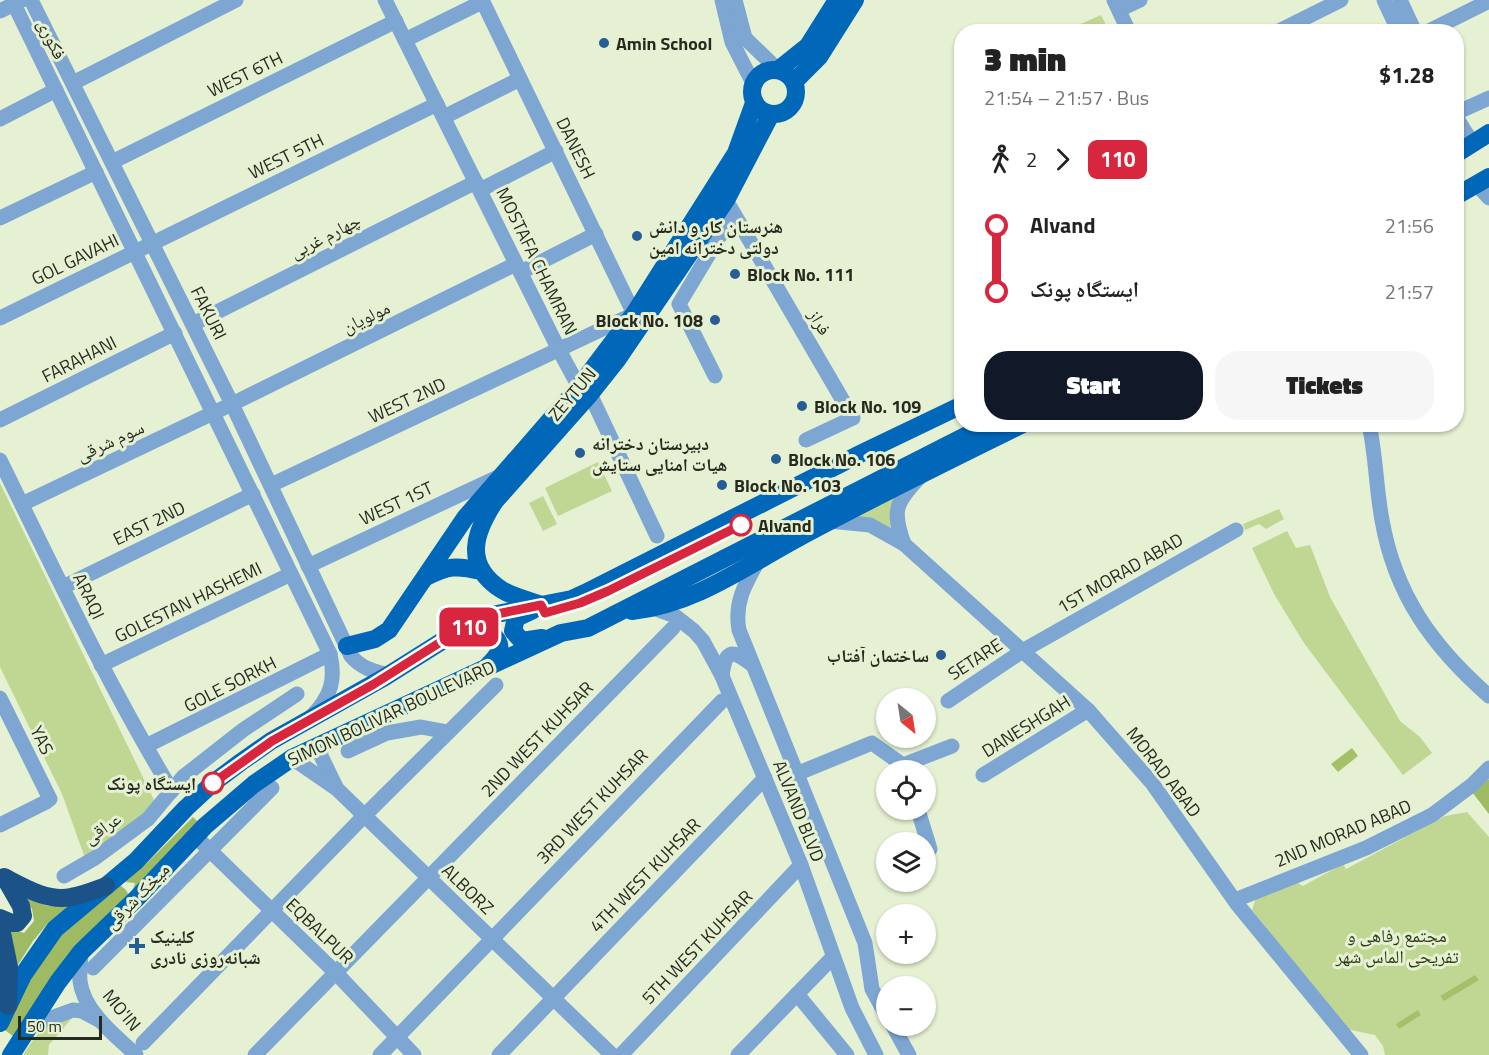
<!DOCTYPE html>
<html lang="en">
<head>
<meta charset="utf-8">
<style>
  body { margin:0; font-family:"Titillium Web","Noto Naskh Arabic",sans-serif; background:#f6f6f6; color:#222; height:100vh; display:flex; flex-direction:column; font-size:22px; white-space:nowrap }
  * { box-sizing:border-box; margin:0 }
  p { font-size:20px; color:#767676 }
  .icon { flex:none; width:33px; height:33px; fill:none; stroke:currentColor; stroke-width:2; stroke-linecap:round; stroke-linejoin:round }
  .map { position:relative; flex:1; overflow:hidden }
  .sheet { position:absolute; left:954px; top:24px; width:510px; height:408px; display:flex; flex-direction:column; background:#fff; border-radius:24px; box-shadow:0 2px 4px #0004 }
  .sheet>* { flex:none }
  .badge { padding:0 12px; border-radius:9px; font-size:21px; line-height:39px }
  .needle { width:39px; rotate:150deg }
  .fabs { position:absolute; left:876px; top:688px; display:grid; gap:12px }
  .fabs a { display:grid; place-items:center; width:60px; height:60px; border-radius:50%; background:#fff; box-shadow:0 2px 4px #0004; font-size:30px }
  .scale { position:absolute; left:18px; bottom:15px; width:84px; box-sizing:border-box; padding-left:6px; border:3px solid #272b1f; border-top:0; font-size:16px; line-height:21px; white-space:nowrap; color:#272b1f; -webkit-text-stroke:4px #e5f1d2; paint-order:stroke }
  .map>.badge { position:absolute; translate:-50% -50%; box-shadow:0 0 0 3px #fff }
  .legs { display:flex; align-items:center; gap:9px; height:66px; padding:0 30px; font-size:20px }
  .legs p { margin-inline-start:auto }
  .headline { display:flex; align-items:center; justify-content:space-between; height:102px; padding:0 30px }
  h1 { font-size:33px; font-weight:800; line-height:45px }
  .action { display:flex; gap:12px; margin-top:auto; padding:12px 30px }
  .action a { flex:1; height:69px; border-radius:24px; background:#111827; color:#fff; font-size:24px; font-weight:800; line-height:69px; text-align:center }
  .action a+a { background:#f6f6f6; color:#222 }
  ul { padding:0 30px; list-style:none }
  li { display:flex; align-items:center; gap:21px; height:66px; font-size:22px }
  li i { display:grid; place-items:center; width:9px; height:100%; margin:0 8px; background:currentColor }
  li i::after { content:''; width:15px; height:15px; margin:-8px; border:4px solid; border-radius:50%; background:#fff }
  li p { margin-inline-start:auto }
  li:first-child i { background:linear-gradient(#0000 50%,currentColor 0) }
  li:last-child i { background:linear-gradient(currentColor 50%,#0000 0) }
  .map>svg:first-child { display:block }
  .green { fill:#bfd793 }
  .forest { fill:#9ebb63 }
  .water { fill:#a4c169 }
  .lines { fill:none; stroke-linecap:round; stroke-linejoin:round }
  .minor { stroke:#7da6d3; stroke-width:15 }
  .major { stroke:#0067b9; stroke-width:18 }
  .highway { stroke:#1b5389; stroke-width:18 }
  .line-1-casing { stroke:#fff; stroke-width:14 }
  .line-1 { stroke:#d7263d; stroke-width:9 }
  .poi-dot { fill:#265d95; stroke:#e5f1d2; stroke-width:2 }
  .stop-1-dot { fill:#fff; stroke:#d7263d; stroke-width:3 }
  .labels { text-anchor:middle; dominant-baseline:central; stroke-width:6; stroke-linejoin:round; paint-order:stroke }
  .street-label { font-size:18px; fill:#272b1f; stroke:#e5f1d2 }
  .poi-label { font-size:18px; font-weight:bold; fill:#272b1f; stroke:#e5f1d2; text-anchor:start }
  .stop-label { font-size:18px; font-weight:bold; fill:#272b1f; stroke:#e5f1d2; text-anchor:start }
  .park-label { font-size:18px; fill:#303b16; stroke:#e5f1d2 }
</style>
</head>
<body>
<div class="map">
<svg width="1489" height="1055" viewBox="0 0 1489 1055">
  <rect width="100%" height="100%" fill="#e5f1d2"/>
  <g class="green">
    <polygon points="1101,15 1109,31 1065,31"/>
    <polygon points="598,462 612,491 558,516 545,488"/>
    <polygon points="0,483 154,800 153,807 85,858 62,794 0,667"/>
    <polygon points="899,491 894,532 850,517"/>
    <polygon points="543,496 557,524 543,531 529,503"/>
    <polygon points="1279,509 1284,519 1266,529 1259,524 1245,530 1243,524"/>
    <polygon points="1287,531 1296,548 1310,545 1330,597 1400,721 1420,737 1432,753 1403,775 1304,643 1274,594 1252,548"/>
    <polygon points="1467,812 1489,837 1489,1055 1385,1055 1383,1046 1375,1035 1346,1029 1252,910 1256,898 1295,881 1303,886 1343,864 1346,869 1445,816"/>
    <path d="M72 1018 49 1045 48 1055H23C41 1028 42 1027 72 1018Z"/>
  </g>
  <g class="forest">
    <polygon points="1489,779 1489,814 1472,792"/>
    <polygon points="193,817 199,823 133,890 135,883 125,882 148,862"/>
    <polygon points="120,885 126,890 129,896 14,1037 5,1030 23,988 58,938"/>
    <polygon points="22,897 48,906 74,904 48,923 33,941 14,971 9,928 24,933 34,921 32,909"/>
  </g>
  <g class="water">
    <polygon points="1352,748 1358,756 1338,772 1331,764"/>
    <polygon points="1475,975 1479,980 1444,1001 1440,996"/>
    <polygon points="1418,1010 1421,1015 1399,1029 1396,1024"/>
  </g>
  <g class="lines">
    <g class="minor">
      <path d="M31 0 232 404 351 656C361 668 373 671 388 675"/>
      <polyline points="385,0 559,350 579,387 590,394 657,536"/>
      <polyline points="722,0 732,42 753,83"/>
      <polyline points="735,0 745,38 778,70"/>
      <polyline points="1114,0 1129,32"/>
      <polyline points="1384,0 1399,32"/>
      <polyline points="1400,0 1415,32"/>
      <path d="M14 4 330 654C336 680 331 696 312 716"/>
      <polyline points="1119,10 1140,0"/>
      <polyline points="0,11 22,0"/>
      <polyline points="1277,32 1341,0"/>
      <polyline points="1427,32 1489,1"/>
      <polyline points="405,40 482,2"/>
      <polyline points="73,83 236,0"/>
      <polyline points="1456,113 1489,98"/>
      <polyline points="444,117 520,79"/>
      <polyline points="1456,117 1473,144"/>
      <polyline points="0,119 56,90"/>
      <polyline points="112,162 396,21"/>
      <polyline points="1477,185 1489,198"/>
      <polyline points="480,190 556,151"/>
      <polyline points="726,200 853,418 806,440"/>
      <polyline points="0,218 96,172"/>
      <polyline points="521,272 596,234"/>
      <polyline points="0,318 437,104"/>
      <polyline points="193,324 476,182"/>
      <polyline points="715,376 679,304 724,229 726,200"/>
      <polyline points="0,420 175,333"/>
      <path d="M1369 424C1376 456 1376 488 1382 520 1395 595 1433 647 1489 696"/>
      <path d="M0 460C55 572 108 685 172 791"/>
      <polyline points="271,485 634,314 482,0"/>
      <polyline points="22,504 232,404 516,264"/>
      <polyline points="829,521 870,525 904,544 1088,710 1152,783 1237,904 1361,1055"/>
      <path d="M904 544C892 511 895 503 919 478"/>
      <path d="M758 561C745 584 734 603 739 630L865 943 872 989 886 1015"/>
      <polyline points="308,566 500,476"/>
      <polyline points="63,587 253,494"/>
      <polyline points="653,608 675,616 694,631 703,641 722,676 801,865 852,1008 876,1055"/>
      <polyline points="101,665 291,574"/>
      <path d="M722 676C725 651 731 648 751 664"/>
      <polyline points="0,698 50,799 46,802 0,825"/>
      <polyline points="948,701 1024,650 1236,530"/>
      <polyline points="320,745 321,756 336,787"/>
      <polyline points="146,746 330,654"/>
      <polyline points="348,751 387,733 421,727 448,732"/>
      <polyline points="292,758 337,789 612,1055"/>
      <polyline points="796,774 872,743 903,765 952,746"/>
      <polyline points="983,775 1088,710"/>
      <polyline points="918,810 930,849 926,852"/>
      <polyline points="196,837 335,972 414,1055"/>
      <polyline points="64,876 95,858 148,819 183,777 243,730 297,694"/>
      <polyline points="1235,900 1366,848 1432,815 1472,785 1489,768"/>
      <path d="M81 952C81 962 79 972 80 981 84 1012 115 1035 136 1055"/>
      <polyline points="93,968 272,788"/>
      <polyline points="797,994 847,1055"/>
      <polyline points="29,1026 73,1010 82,1011 99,1020"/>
      <polyline points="893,1026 909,1055"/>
      <polyline points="143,1043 364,816 496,685"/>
      <polyline points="255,1055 673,628"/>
      <polyline points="380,1055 722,701"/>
      <polyline points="499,1055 765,778"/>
      <polyline points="621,1055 801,865"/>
      <polyline points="738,1055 833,957"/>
    </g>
    <g class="major">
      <circle cx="774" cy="92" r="22"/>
      <polyline points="778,70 808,46 837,0"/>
      <polyline points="794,82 819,57 855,0"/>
      <polyline points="1456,154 1489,133"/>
      <polyline points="1456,196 1489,177"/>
      <path d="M426 577C448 566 456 565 481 571"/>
      <path d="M541 605C528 600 513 597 502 590 463 565 474 533 495 501L590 394 617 360 726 200 771 114"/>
      <polyline points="533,610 516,618 513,631 522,641 542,638"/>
      <path d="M632 611C695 604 744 567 798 538 872 498 948 461 1023 424"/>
      <path d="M470 626C483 628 507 638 497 655 495 659 490 663 487 667"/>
      <polyline points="347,646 375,639 389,630 465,518 579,387 634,314 736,153 754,103"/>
      <polyline points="0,1023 23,975 55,929 136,861 186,808 213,783 241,762 271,741 385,677 447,638 492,615 572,599 585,593 862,453 962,405"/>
      <polyline points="11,1055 58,982 81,952 137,898 205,826 254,784 292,758 561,633 588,628 989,424"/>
    </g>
    <g class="highway">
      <path d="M4 877C23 887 48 902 71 897 83 895 95 890 106 886"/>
      <polyline points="0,918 12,923 17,923 23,916 21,906 5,878"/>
      <polyline points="0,923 9,967 8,1006"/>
    </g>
  </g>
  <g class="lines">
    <g class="line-1-casing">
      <polyline id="line-1" points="213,783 272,741 374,684 447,638 492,615 541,605 545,613 580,603 608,591 741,525"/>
    </g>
    <use href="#line-1" class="line-1"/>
  </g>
  <g class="poi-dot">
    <circle cx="604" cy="43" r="6"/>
    <circle cx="637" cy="236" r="6"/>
    <circle cx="735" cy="274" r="6"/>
    <circle cx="715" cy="320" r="6"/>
    <circle cx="802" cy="406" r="6"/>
    <circle cx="580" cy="453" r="6"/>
    <circle cx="776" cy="459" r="6"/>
    <circle cx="722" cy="485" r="6"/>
    <circle cx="941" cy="655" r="6"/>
    <path d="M134 937h6v6h6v6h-6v6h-6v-6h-6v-6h6z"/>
  </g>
  <g class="stop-1-dot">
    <circle cx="741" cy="525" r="10"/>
    <circle cx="213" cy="783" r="10"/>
  </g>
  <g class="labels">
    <g class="street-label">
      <text transform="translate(52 39) rotate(64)">فکوری</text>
      <text transform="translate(245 74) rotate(-26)">WEST 6TH</text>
      <text transform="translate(576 148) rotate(64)">DANESH</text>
      <text transform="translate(286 156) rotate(-26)">WEST 5TH</text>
      <text transform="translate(325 236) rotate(-27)">چهارم غربی</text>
      <text transform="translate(75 259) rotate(-26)">GOL GAVAHI</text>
      <text transform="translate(537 261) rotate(64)">MOSTAFA CHAMRAN</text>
      <text transform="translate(209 313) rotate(63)">FAKURI</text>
      <text transform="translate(366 317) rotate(-26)">مولویان</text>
      <text transform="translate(820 322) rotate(60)">فراز</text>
      <text transform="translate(79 359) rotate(-27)">FARAHANI</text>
      <text transform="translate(572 394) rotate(-50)">ZEYTUN</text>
      <text transform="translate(407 400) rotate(-25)">WEST 2ND</text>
      <text transform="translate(110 441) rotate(-25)">سوم شرقی</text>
      <text transform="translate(396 503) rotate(-25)">WEST 1ST</text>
      <text transform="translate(149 523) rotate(-26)">EAST 2ND</text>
      <text transform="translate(1120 573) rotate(-30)">1ST MORAD ABAD</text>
      <text transform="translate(89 596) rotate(64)">ARAQI</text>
      <text transform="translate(188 602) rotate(-26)">GOLESTAN HASHEMI</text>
      <text transform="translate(975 659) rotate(-33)">SETARE</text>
      <text transform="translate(230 684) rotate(-27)">GOLE SORKH</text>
      <text transform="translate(391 713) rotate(-25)">SIMON BOLIVAR BOULEVARD</text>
      <text transform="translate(1026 726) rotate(-32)">DANESHGAH</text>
      <text transform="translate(537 739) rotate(-46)">2ND WEST KUHSAR</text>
      <text transform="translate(42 740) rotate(64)">YAS</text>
      <text transform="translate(1164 772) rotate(52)">MORAD ABAD</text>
      <text transform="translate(592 806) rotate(-46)">3RD WEST KUHSAR</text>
      <text transform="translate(799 811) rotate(68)">ALVAND BLVD</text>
      <text transform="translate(102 828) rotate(-35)">عراقی</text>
      <text transform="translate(1343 833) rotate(-23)">2ND MORAD ABAD</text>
      <text transform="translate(645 875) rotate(-46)">4TH WEST KUHSAR</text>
      <text transform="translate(468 889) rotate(44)">ALBORZ</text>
      <text transform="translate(137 896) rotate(-46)">میخک شرقی</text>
      <text transform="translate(320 931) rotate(44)">EQBALPUR</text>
      <text transform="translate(697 947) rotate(-46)">5TH WEST KUHSAR</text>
      <text transform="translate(122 1010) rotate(50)">MO'IN</text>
    </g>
    <g class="poi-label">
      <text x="616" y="43">Amin School</text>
      <text x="649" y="226">هنرستان کار و دانش<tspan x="649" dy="21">دولتی دخترانه امین</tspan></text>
      <text x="747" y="274">Block No. 111</text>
      <text x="703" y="320" text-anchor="end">Block No. 108</text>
      <text x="814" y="406">Block No. 109</text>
      <text x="592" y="443">دبیرستان دخترانه<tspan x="592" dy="21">هیات امنایی ستایش</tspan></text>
      <text x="788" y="459">Block No. 106</text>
      <text x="734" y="485">Block No. 103</text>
      <text x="929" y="655" text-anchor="end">ساختمان آفتاب</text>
      <text x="150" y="936">کلینیک<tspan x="150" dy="21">شبانه‌روزی نادری</tspan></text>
    </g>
    <g class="stop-label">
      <text x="758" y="525">Alvand</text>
      <text x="196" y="783" text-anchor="end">ایستگاه پونک</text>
    </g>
    <g class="park-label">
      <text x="1397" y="935">مجتمع رفاهی و<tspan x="1397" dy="21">تفریحی الماس شهر</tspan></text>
    </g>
  </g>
</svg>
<div class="fabs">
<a><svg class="needle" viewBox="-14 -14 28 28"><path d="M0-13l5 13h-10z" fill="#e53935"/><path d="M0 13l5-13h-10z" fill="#767676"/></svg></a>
<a><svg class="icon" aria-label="locate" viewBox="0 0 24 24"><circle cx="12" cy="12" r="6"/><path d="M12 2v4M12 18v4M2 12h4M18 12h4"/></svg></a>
<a><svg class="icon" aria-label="layers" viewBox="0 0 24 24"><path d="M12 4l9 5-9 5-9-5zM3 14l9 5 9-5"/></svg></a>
<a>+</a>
<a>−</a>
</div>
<div class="scale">50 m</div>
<b class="badge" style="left:469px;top:627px;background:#d7263d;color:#fff">110</b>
<section class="sheet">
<div class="headline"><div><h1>3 min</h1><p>21:54 – 21:57 · Bus</p></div><b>$1.28</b></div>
<div class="legs"><svg class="icon" aria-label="walk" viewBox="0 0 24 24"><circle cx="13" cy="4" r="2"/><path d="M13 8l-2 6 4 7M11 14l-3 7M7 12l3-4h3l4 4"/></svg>2<svg class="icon" aria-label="forward" viewBox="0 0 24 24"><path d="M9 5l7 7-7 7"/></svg><b class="badge" style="background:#d7263d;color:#fff">110</b></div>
<ul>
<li><i style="color:#d7263d"></i><b>Alvand</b><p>21:56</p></li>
<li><i style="color:#d7263d"></i><b>ایستگاه پونک</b><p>21:57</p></li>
</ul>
<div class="action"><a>Start</a><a>Tickets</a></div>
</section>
</div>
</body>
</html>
